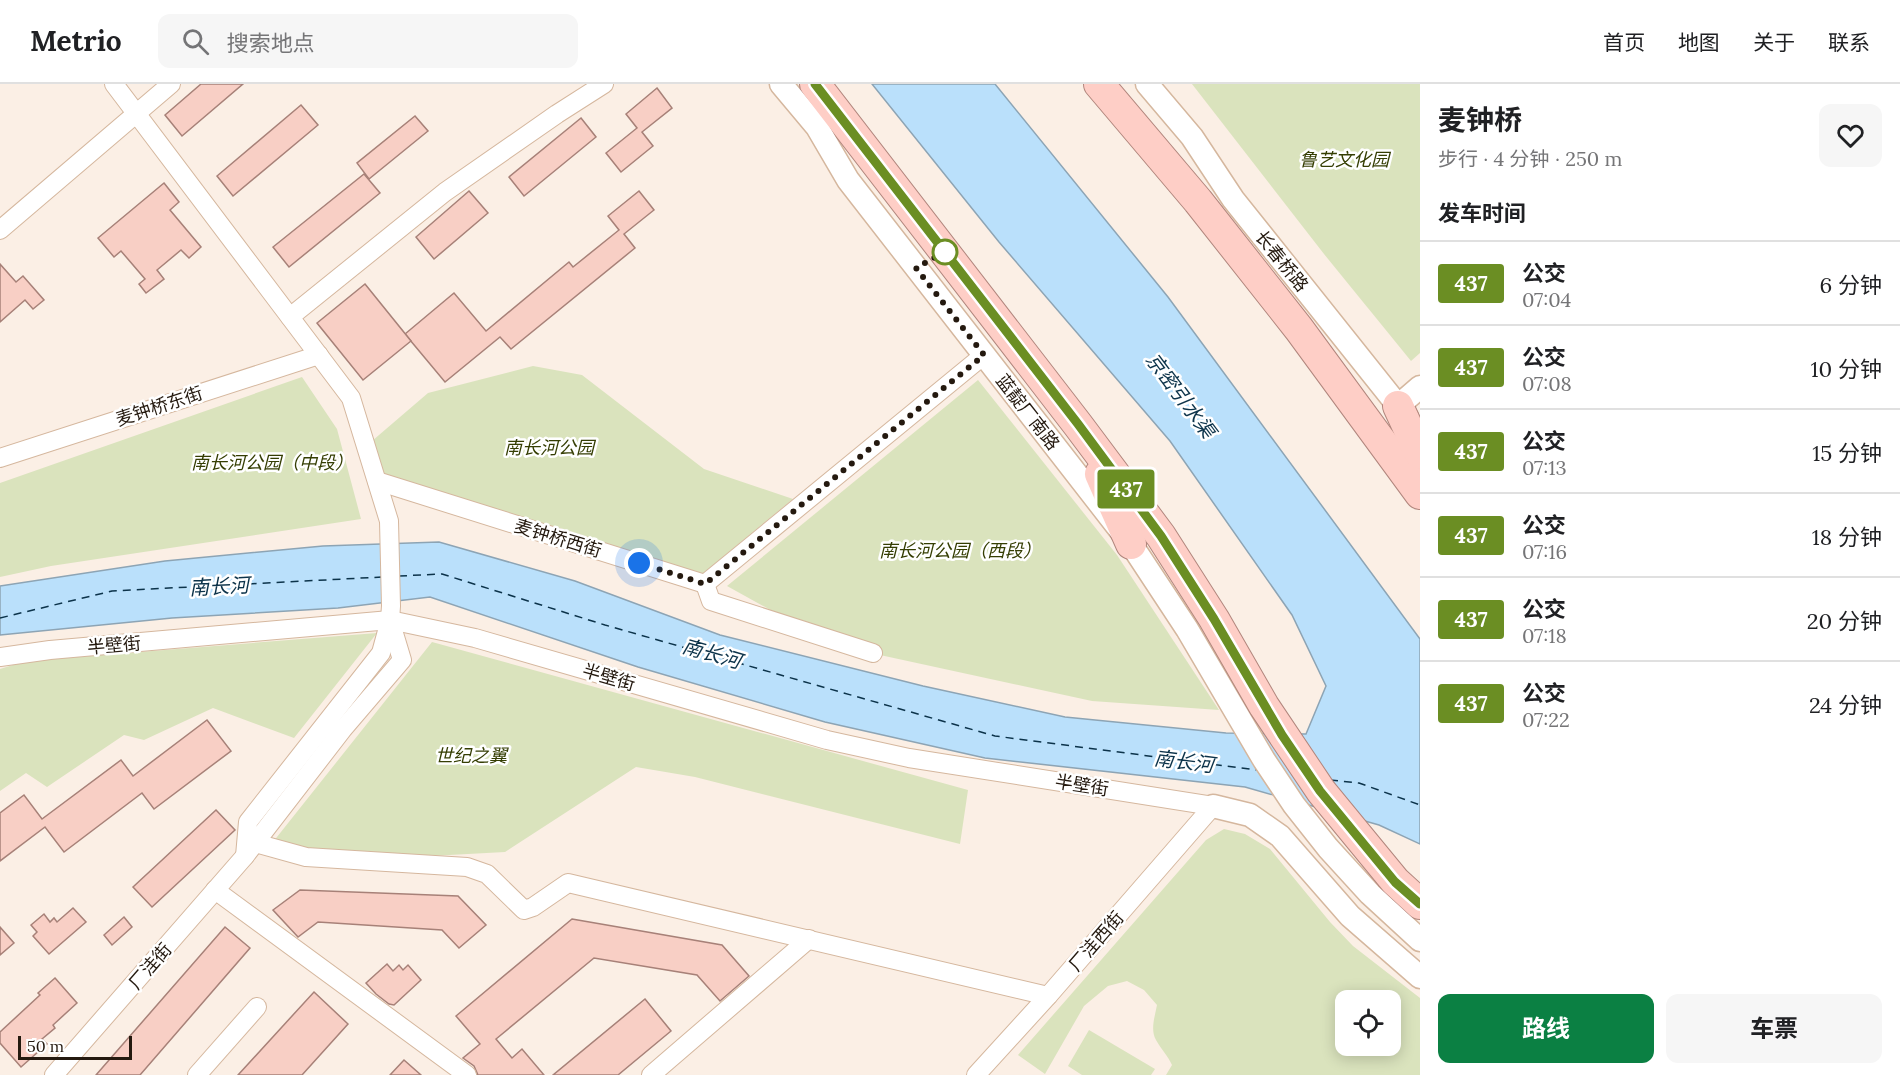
<!DOCTYPE html>
<html lang="zh">
<head>
<meta charset="utf-8">
<style>
  body { margin:0; font-family:Lora,"Noto Sans SC",serif; background:#f6f6f6; color:#202124; height:100vh; display:flex; flex-direction:column; font-size:22px; white-space:nowrap }
  * { box-sizing:border-box; margin:0 }
  p { font-size:20px; color:#757577 }
  .icon { flex:none; width:33px; height:33px; fill:none; stroke:currentColor; stroke-width:2; stroke-linecap:round; stroke-linejoin:round }
  .map { position:relative; flex:1; overflow:hidden }
  .details { display:flex; flex-direction:column; background:#fff; width:480px }
  .details>* { flex:none }
  .badge { padding:0 12px; border-radius:4px; font-size:21px; line-height:39px }
  .controls { position:absolute; left:1335px; top:906px; display:grid; gap:12px }
  .controls a { display:grid; place-items:center; width:66px; height:66px; border-radius:12px; background:#fff; box-shadow:0 3px 15px #0003; font-size:30px }
  .scale { position:absolute; left:18px; bottom:15px; width:114px; box-sizing:border-box; padding-left:6px; border:3px solid #24190f; border-top:0; font-size:16px; line-height:21px; white-space:nowrap; color:#24190f; -webkit-text-stroke:4px #fff; paint-order:stroke }
  .you { position:absolute; width:30px; height:30px; margin:-15px; border:4px solid #fff; border-radius:50%; background:#1a73e8; box-shadow:0 0 0 9px #1a73e833 }
  .map>.badge { position:absolute; translate:-50% -50%; box-shadow:0 0 0 3px #fff }
  h2 { padding:0 18px; font-size:22px; line-height:54px }
  .round { display:grid; place-items:center; flex:none; width:63px; height:63px; border-radius:12px; background:#f6f6f6 }
  .head { display:flex; align-items:center; justify-content:space-between; height:102px; padding:0 18px }
  h1 { font-size:28px; font-weight:700; line-height:45px }
  .cta { display:flex; gap:12px; margin-top:auto; padding:12px 18px }
  .cta a { flex:1; height:69px; border-radius:12px; background:#0b8043; color:#fff; font-size:24px; font-weight:700; line-height:69px; text-align:center }
  .cta a+a { background:#f6f6f6; color:#202124 }
  ul { padding:0; list-style:none }
  li { display:flex; align-items:center; gap:18px; height:84px; padding:0 18px; border-top:2px solid #e0e0e0 }
  li div { flex:1 }
  li b { display:block; font-size:22px }
  li em { font-style:normal }
  li .badge { min-width:66px; font-weight:700; text-align:center }
  header { display:flex; align-items:center; gap:36px; box-sizing:border-box; height:84px; padding:0 30px; background:#fff; border-bottom:2px solid #e0e0e0 }
  header strong { font-size:28px }
  nav { display:flex; gap:33px; margin-inline-start:auto; font-size:21px }
  .search { width:420px; height:54px; background:#f6f6f6; display:flex; align-items:center; gap:15px; box-sizing:border-box; padding:0 21px; border-radius:12px; color:#757577; font-size:22px }
  main { display:flex; flex:1; min-height:0 }
  .map>svg:first-child { display:block }
  .green { fill:#dae3bd; fill-rule:evenodd }
  .water { fill:#bae0fb; stroke:#8da4b4; stroke-width:1.5 }
  .lines { fill:none; stroke-linecap:round; stroke-linejoin:round }
  .ferry { stroke:#0c334a; stroke-width:1.5; stroke-dasharray:8 6; stroke-linecap:butt }
  .building { fill:#f8cfc5; stroke:#a78178; stroke-width:1.5 }
  .minor-casing { stroke:#d5b79e; stroke-width:20 }
  .tertiary-casing { stroke:#d5b79e; stroke-width:25 }
  .trunk-casing { stroke:#b1867d; stroke-width:32 }
  .minor { stroke:#fff; stroke-width:18 }
  .tertiary { stroke:#fff; stroke-width:22 }
  .trunk { stroke:#fecec6; stroke-width:30 }
  .line-casing { stroke:#fff; stroke-width:14 }
  .line { stroke:#6b8e23; stroke-width:9 }
  .walk { stroke:#24190f; stroke-width:6; stroke-dasharray:0 10.8 }
  .stop-dot { fill:#fff; stroke:#6b8e23; stroke-width:3 }
  .labels { text-anchor:middle; dominant-baseline:central; stroke-width:5; stroke-linejoin:round; paint-order:stroke }
  .park-label { font-size:18px; font-style:italic; fill:#353e03; stroke:#fff }
  .street-label { font-size:18px; fill:#24190f; stroke:#fff }
  .water-label { font-size:20px; font-style:italic; fill:#0c334a; stroke:#fff }
</style>
</head>
<body>
<header>
<strong>Metrio</strong>
<div class="search"><svg class="icon" aria-label="search" viewBox="0 0 24 24"><circle cx="10" cy="10" r="6"/><path d="M15 15l6 6"/></svg>搜索地点</div>
<nav><a>首页</a><a>地图</a><a>关于</a><a>联系</a></nav>
</header>
<main>
<div class="map">
<svg width="1420" height="991" viewBox="0 0 1420 991">
  <rect width="100%" height="100%" fill="#fbefe5"/>
  <g class="green">
    <polygon points="1192,0 1420,0 1420,269 1411,277 1324,170"/>
    <polygon points="533,282 582,291 704,385 793,415 701,491 381,389 372,357 428,309"/>
    <polygon points="302,293 337,345 361,435 51,482 0,493 0,399"/>
    <polygon points="978,296 1117,471 1219,626 1092,617 834,561 727,502"/>
    <polygon points="377,549 294,654 213,624 144,656 124,651 47,703 26,689 0,707 0,585 26,577"/>
    <polygon points="432,558 968,706 960,760 695,693 636,683 505,768 301,779 273,758"/>
    <path d="M1224 745 1245 750 1270 765 1330 838 1353 862 1420 914V991H1166L1172 981C1168 972 1161 965 1156 956 1150 946 1155 932 1157 921L1144 906 1127 897 1108 902 1084 922 1045 990 1018 971 1206 756ZM1346 916H1390V962H1346Z"/>
    <polygon points="1089,946 1155,985 1151,991 1082,991 1068,982"/>
  </g>
  <polygon class="water" points="872,0 995,0 1168,213 1420,555 1420,760 1379,741 1245,703 985,674 825,638 638,583 430,513 338,524 172,534 0,551 0,502 165,477 323,462 439,458 575,497 720,551 923,602 1065,633 1226,649 1306,650 1326,602 1292,531 1170,357 999,158"/>
  <g class="lines">
    <g class="ferry">
      <polyline points="399,492 442,490 605,541 995,652 1257,686"/>
      <polyline points="0,534 112,507 382,493"/>
      <polyline points="1330,696 1359,699 1420,721"/>
    </g>
  </g>
  <g class="building">
    <polygon points="201,0 243,0 182,52 165,31"/>
    <polygon points="657,4 672,24 642,48 653,62 621,88 606,69 637,44 626,30"/>
    <polygon points="301,21 318,41 233,112 217,92"/>
    <polygon points="415,32 428,47 369,95 357,79"/>
    <polygon points="581,34 596,53 524,112 509,93"/>
    <polygon points="364,90 380,109 289,183 273,163"/>
    <polygon points="164,99 179,118 170,126 201,163 189,174 181,166 157,186 164,195 146,209 139,200 145,195 121,167 114,173 98,154"/>
    <polygon points="469,107 488,129 434,175 416,153"/>
    <polygon points="639,107 654,126 624,150 635,164 511,265 500,253 445,298 405,250 454,209 486,247 569,178 573,183 619,146 608,132"/>
    <polygon points="0,180 16,198 23,192 44,216 33,225 25,216 0,238"/>
    <polygon points="365,200 411,257 363,296 317,239"/>
    <polygon points="207,636 231,667 154,725 142,709 64,768 45,743 0,777 0,729 24,711 42,735 121,676 133,692"/>
    <polygon points="216,726 235,746 152,823 133,803"/>
    <polygon points="300,806 458,812 486,841 459,864 442,846 318,838 298,853 273,826"/>
    <polygon points="73,824 86,838 49,870 33,852 37,848 31,841 44,830 50,838 54,834 57,838"/>
    <polygon points="124,833 132,843 112,861 104,851"/>
    <polygon points="572,835 722,861 749,892 720,917 697,891 594,874 496,955 512,974 522,965 544,991 478,991 474,982 463,974 480,960 456,932"/>
    <polygon points="0,843 14,859 0,871"/>
    <polygon points="225,843 250,864 140,991 96,991"/>
    <polygon points="387,880 393,887 399,881 403,886 408,881 421,896 394,921 389,920 376,910 366,899"/>
    <polygon points="55,894 77,919 53,941 55,944 42,955 47,960 21,983 0,959 0,948 40,911 38,909"/>
    <polygon points="314,908 348,940 302,991 238,991"/>
    <polygon points="645,915 671,947 618,991 553,991"/>
    <polygon points="404,976 421,991 390,991"/>
  </g>
  <g class="lines">
    <g class="minor-casing">
      <g id="minor">
        <polyline points="114,0 351,314 389,437 391,522 390,536 381,569 248,738 245,772"/>
        <polyline points="0,146 171,0"/>
        <polyline points="290,233 445,108 557,30 604,0"/>
        <polyline points="0,374 319,271"/>
        <polyline points="377,397 705,500 984,271"/>
        <polyline points="705,500 711,517 873,569"/>
        <polyline points="0,573 50,566 390,536 475,554 827,656 909,674 1213,722"/>
        <polyline points="255,759 306,773 467,783 487,790 524,826 533,823 568,799 1048,912"/>
        <polyline points="215,806 467,991"/>
        <polyline points="54,991 245,772 343,645 402,576 390,536"/>
        <polyline points="197,991 257,923"/>
        <polyline points="651,991 809,855"/>
        <polyline points="976,991 1048,912 1213,722"/>
      </g>
    </g>
    <g class="tertiary-casing">
      <g id="tertiary">
        <polyline points="781,0 817,43 848,96 1131,460 1187,545 1264,676 1294,721 1328,764 1370,810 1420,856"/>
        <polyline points="1147,0 1192,53 1233,115 1407,333"/>
        <polyline points="1398,322 1420,303"/>
        <polyline points="1213,722 1250,731 1280,752 1350,832 1420,893"/>
      </g>
    </g>
    <g class="trunk-casing">
      <g id="trunk">
        <polyline points="815,0 1078,341 1161,452 1214,535 1264,622 1321,707 1395,797 1420,820"/>
        <polyline points="1099,0 1198,117 1299,245 1420,410"/>
        <polyline points="1398,322 1420,370"/>
        <polyline points="1100,390 1131,460"/>
      </g>
    </g>
    <use href="#minor" class="minor"/>
    <use href="#tertiary" class="tertiary"/>
    <use href="#trunk" class="trunk"/>
  </g>
  <g class="lines">
    <g class="line-casing">
      <polyline id="line" points="815,0 1078,340 1161,452 1214,535 1282,651 1320,707 1395,798 1420,820"/>
    </g>
    <use href="#line" class="line"/>
    <polyline class="walk" points="639,479 705,500 984,271 916,184 945,168"/>
  </g>
  <circle class="stop-dot" cx="945" cy="168" r="12"/>
  <g class="labels">
    <g class="park-label">
      <text x="1344" y="75">鲁艺文化园</text>
      <text x="549" y="363">南长河公园</text>
      <text x="272" y="378">南长河公园（中段）</text>
      <text x="960" y="466">南长河公园（西段）</text>
      <text x="471" y="671">世纪之翼</text>
    </g>
    <g class="street-label">
      <text transform="translate(1282 177) rotate(51)">长春桥路</text>
      <text transform="translate(159 322) rotate(-18)">麦钟桥东街</text>
      <text transform="translate(1028 328) rotate(52)">蓝靛厂南路</text>
      <text transform="translate(558 454) rotate(17)">麦钟桥西街</text>
      <text transform="translate(114 561) rotate(-5)">半壁街</text>
      <text transform="translate(609 593) rotate(16)">半壁街</text>
      <text transform="translate(1082 701) rotate(9)">半壁街</text>
      <text transform="translate(1096 857) rotate(-49)">厂洼西街</text>
      <text transform="translate(150 882) rotate(-49)">厂洼街</text>
    </g>
    <g class="water-label">
      <text transform="translate(1181 311) rotate(53)">京密引水渠</text>
      <text transform="translate(219 502) rotate(-3)">南长河</text>
      <text transform="translate(712 569) rotate(16)">南长河</text>
      <text transform="translate(1184 677) rotate(7)">南长河</text>
    </g>
  </g>
</svg>
<div class="controls">
<a><svg class="icon" aria-label="locate" viewBox="0 0 24 24"><circle cx="12" cy="12" r="6"/><path d="M12 2v4M12 18v4M2 12h4M18 12h4"/></svg></a>
</div>
<div class="scale">50 m</div>
<div class="you" style="left:639px;top:479px"></div>
<b class="badge" style="left:1126px;top:405px;background:#6b8e23;color:#fff">437</b>
</div>
<section class="details">
<div class="head"><div><h1>麦钟桥</h1><p>步行 · 4 分钟 · 250 m</p></div><a class="round"><svg class="icon" aria-label="heart" viewBox="0 0 24 24"><path d="M12 20l-8-8c-3-5 5-10 8-4 3-6 11-1 8 4z"/></svg></a></div>
<h2>发车时间</h2>
<ul>
<li><span class="badge" style="background:#6b8e23;color:#fff">437</span><div><b>公交</b><p>07:04</p></div><em>6 分钟</em></li>
<li><span class="badge" style="background:#6b8e23;color:#fff">437</span><div><b>公交</b><p>07:08</p></div><em>10 分钟</em></li>
<li><span class="badge" style="background:#6b8e23;color:#fff">437</span><div><b>公交</b><p>07:13</p></div><em>15 分钟</em></li>
<li><span class="badge" style="background:#6b8e23;color:#fff">437</span><div><b>公交</b><p>07:16</p></div><em>18 分钟</em></li>
<li><span class="badge" style="background:#6b8e23;color:#fff">437</span><div><b>公交</b><p>07:18</p></div><em>20 分钟</em></li>
<li><span class="badge" style="background:#6b8e23;color:#fff">437</span><div><b>公交</b><p>07:22</p></div><em>24 分钟</em></li>
</ul>
<div class="cta"><a>路线</a><a>车票</a></div>
</section>
</main>
</body>
</html>
